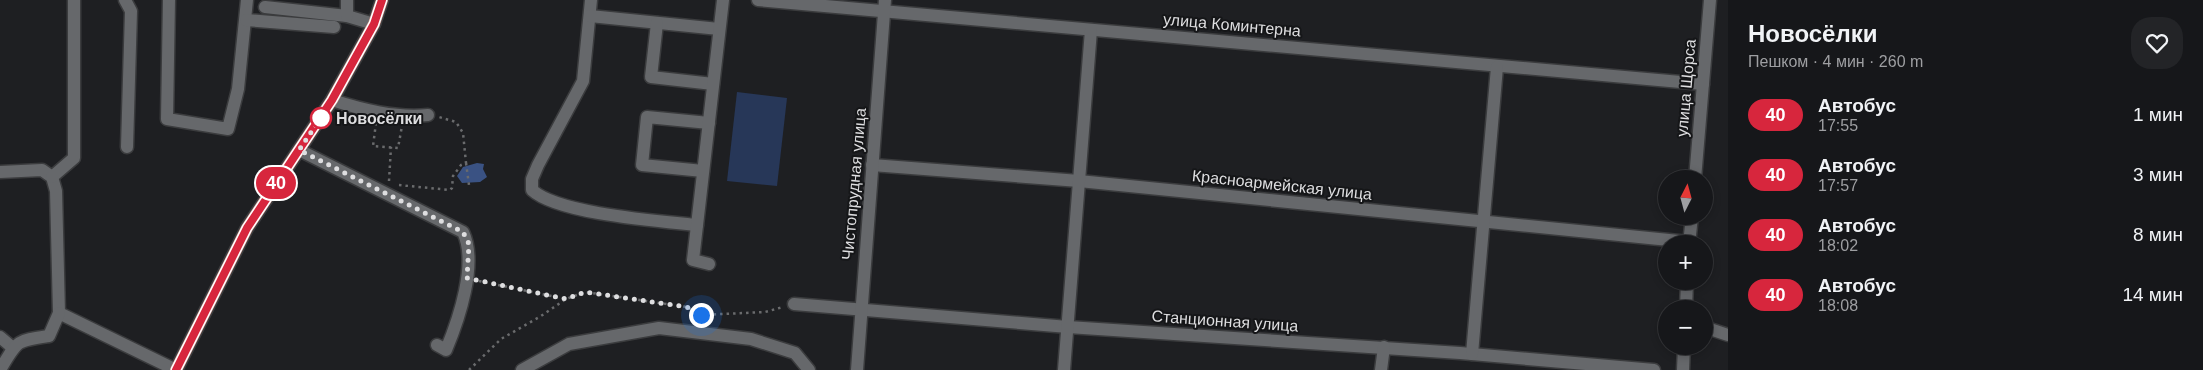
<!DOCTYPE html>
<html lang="ru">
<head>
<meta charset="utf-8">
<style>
  body { margin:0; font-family:Helvetica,sans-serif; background:#232427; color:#f1f3f6; height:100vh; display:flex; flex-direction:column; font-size:19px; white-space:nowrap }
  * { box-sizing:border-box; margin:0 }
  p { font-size:16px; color:#9e9fa2 }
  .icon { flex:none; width:28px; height:28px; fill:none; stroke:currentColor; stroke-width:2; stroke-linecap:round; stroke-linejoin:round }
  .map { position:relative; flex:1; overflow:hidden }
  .panel { display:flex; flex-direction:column; background:#16171a; width:475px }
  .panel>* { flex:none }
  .badge { padding:0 10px; border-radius:16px; font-size:18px; line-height:32px }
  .needle { width:32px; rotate:6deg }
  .fabs { position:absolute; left:1658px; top:170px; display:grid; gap:10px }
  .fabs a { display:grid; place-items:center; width:55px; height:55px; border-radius:50%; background:#16171a; box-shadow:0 2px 8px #0003,0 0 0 1px #353639; font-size:25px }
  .you { position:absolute; width:25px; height:25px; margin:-12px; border:4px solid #fff; border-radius:50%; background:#1a73e8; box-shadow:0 0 0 8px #1a73e833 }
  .map>.badge { position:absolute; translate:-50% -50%; box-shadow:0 0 0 2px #fff }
  .round { display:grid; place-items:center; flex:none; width:52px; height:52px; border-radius:20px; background:#232427 }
  .head { display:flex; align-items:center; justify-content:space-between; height:85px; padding:0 20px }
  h1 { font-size:24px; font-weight:800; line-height:38px }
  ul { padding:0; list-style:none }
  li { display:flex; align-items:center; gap:15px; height:60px; padding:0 20px }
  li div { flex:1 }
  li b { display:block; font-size:19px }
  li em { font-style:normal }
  li .badge { min-width:55px; font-weight:700; text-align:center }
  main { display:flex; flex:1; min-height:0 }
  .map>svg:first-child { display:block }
  .green { fill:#273758 }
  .water { fill:#3a5283 }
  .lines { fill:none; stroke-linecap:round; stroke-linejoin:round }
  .minor-casing { stroke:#3b3c3e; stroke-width:15 }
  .major-casing { stroke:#3b3c3e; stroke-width:15 }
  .path { stroke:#6a6b6d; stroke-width:2.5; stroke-dasharray:2.5 4; stroke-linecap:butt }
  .minor { stroke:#66686b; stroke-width:12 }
  .major { stroke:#bf8a82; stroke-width:12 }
  .line-casing { stroke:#fff; stroke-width:11 }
  .line { stroke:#d7263d; stroke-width:8 }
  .walk { stroke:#dedee0; stroke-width:5; stroke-dasharray:0 9 }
  .stop-dot { fill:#fff; stroke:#d7263d; stroke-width:2.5 }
  .labels { text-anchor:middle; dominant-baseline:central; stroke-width:4; stroke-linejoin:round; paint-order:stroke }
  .street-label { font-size:16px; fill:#dedee0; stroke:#151618 }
  .stop-label { font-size:16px; font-weight:bold; fill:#dedee0; stroke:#151618; text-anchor:start }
</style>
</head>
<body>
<main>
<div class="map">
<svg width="1728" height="370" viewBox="0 0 1728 370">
  <rect width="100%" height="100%" fill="#1e1f22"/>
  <polygon class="green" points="737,92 787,98 777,186 727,181"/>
  <polygon class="water" points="477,163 484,164 483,169 487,177 480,182 462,183 457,176 463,167"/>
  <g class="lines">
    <g class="minor-casing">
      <g id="minor">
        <polyline points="125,0 131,11 127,147"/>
        <polyline points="169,0 167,119 228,129 238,89 247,0"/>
        <path d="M591 0 583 81 538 165 532 179V190C558 214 659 221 697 225"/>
        <polyline points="758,0 1703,84"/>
        <polyline points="265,7 347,16 374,24"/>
        <polyline points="347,16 347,0"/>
        <polyline points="590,16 719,29"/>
        <polyline points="246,20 334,27"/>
        <polyline points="657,23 651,77 713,84"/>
        <path d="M332 100C363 110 395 118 428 115"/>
        <path d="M299 150 463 232C478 263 459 319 446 350L437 345"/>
        <polyline points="872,165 1079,181 1689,242"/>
        <polyline points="703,171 642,165 647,117 709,123"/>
        <polyline points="0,172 42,170 52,177 56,191 59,313 176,370"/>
        <polyline points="52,177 74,158 74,0"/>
        <polyline points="1695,179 1710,0"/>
        <polyline points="1689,244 1692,216"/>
        <polyline points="709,264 693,260 723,0"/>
        <polyline points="794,304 1068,327 1460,353 1654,370"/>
        <polyline points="1686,309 1687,281"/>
        <polyline points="1704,327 1728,335"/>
        <polyline points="0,337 13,348"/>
        <polyline points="1472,354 1497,67"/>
        <path d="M0 370C18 340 15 341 49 336L59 313"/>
        <polyline points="522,370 569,344 659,328 751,339 795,353 809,370"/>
        <polyline points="857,370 885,0"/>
        <polyline points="1064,370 1091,30"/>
        <polyline points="1381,370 1384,347"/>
        <polyline points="1683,370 1684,346"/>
      </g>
    </g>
    <g class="major-casing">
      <polyline id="major" points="176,370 247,228 332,100 374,24 382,0"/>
    </g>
    <g class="path">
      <polyline points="376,123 373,146 398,148 402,126"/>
      <polyline points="466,163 469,185"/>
      <polyline points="389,181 391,147"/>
      <polyline points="399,185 450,190 452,188 453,176 461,165 466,163 463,133 456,122 439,117"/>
      <polyline points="479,281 566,299"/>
      <polyline points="469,370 501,339 541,316 566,299 585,292 687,307 701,315 765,312 783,307"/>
    </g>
    <use href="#minor" class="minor"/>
    <use href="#major" class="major"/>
  </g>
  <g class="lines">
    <g class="line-casing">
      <polyline id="line" points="176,370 247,228 332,100 374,24 382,0"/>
    </g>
    <use href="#line" class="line"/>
    <polyline class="walk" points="321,118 299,150 463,232 469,244 467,278 566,299 585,292 687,307 701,315"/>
  </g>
  <circle class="stop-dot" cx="321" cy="118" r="10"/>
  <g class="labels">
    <g class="street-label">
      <text transform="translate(1232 25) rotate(5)">улица Коминтерна</text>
      <text transform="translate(1686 88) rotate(-85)">улица Щорса</text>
      <text transform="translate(854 184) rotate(-85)">Чистопрудная улица</text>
      <text transform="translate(1282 185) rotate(6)">Красноармейская улица</text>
      <text transform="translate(1225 321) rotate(4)">Станционная улица</text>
    </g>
    <g class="stop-label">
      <text x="336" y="118">Новосёлки</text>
    </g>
  </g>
</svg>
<div class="fabs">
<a><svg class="needle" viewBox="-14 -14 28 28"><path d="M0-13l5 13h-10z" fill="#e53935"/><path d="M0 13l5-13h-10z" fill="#9e9fa2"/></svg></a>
<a>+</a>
<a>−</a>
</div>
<div class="you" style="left:701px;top:315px"></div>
<b class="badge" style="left:276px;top:183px;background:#d7263d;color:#fff">40</b>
</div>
<section class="panel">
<div class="head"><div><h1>Новосёлки</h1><p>Пешком · 4 мин · 260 m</p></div><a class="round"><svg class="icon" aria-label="heart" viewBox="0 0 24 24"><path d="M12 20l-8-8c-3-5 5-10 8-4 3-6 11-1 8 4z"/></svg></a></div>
<ul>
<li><span class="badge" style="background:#d7263d;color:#fff">40</span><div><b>Автобус</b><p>17:55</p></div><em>1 мин</em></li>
<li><span class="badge" style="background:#d7263d;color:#fff">40</span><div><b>Автобус</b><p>17:57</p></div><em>3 мин</em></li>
<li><span class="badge" style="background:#d7263d;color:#fff">40</span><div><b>Автобус</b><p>18:02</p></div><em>8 мин</em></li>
<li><span class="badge" style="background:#d7263d;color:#fff">40</span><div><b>Автобус</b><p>18:08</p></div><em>14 мин</em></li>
</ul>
</section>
</main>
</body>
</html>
